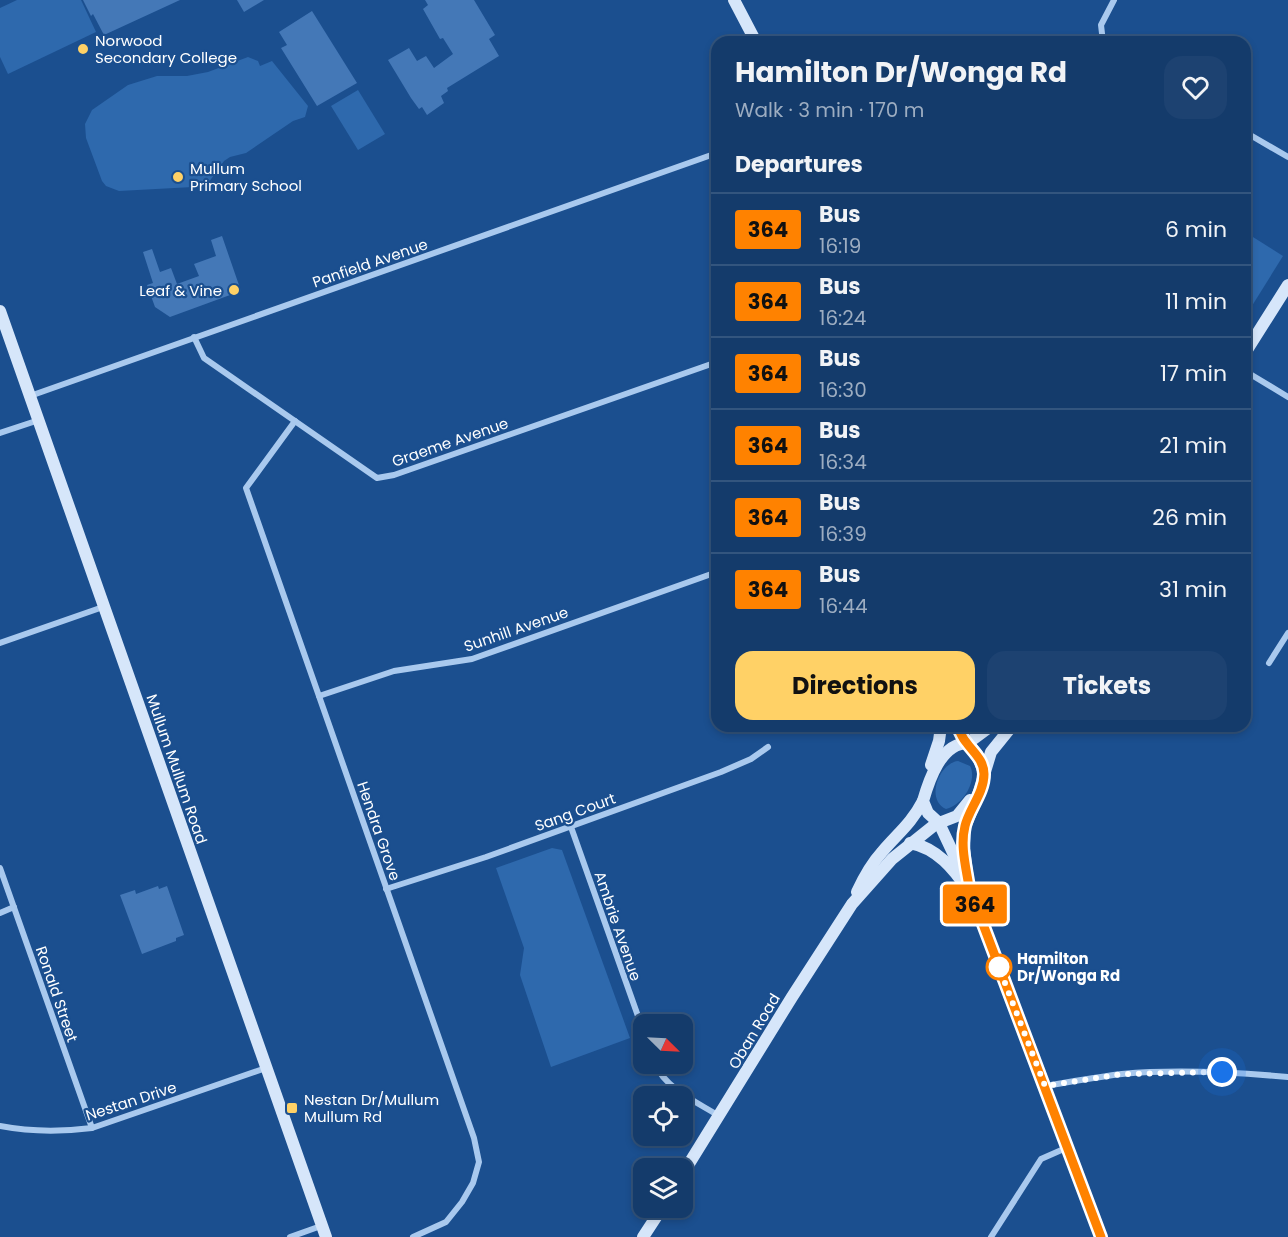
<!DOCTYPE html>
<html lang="en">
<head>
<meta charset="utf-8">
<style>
  body { margin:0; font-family:Poppins,sans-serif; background:#1d4271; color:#f1f3f6; height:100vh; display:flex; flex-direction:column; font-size:22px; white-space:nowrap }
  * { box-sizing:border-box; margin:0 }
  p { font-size:20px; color:#9dadc1 }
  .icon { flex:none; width:33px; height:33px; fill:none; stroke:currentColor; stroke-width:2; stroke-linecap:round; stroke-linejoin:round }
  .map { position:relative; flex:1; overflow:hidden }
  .sheet { position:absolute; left:711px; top:36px; width:540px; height:696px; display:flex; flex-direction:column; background:#143b6b; border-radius:18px; box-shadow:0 3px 9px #0003,0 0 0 2px #33557e }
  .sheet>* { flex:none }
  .badge { padding:0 12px; border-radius:4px; font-size:21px; line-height:39px }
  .needle { width:39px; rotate:114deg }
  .fabs { position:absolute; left:633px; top:1014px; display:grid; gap:12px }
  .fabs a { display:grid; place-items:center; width:60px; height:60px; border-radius:12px; background:#143b6b; box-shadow:0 3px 9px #0003,0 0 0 2px #33557e; font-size:30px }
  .you { position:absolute; width:30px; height:30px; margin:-15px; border:4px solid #fff; border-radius:50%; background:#1a73e8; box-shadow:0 0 0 9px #1a73e833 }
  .map>.badge { position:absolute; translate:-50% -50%; box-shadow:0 0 0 3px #fff }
  h2 { padding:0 24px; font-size:22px; line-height:54px }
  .round { display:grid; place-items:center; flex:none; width:63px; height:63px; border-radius:18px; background:#1d4271 }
  .overview { display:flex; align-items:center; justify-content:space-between; height:102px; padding:0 24px }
  h1 { font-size:28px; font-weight:700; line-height:45px }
  .action { display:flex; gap:12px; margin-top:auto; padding:12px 24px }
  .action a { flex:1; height:69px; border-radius:18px; background:#ffd166; color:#111; font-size:24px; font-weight:700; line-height:69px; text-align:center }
  .action a+a { background:#1d4271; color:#f1f3f6 }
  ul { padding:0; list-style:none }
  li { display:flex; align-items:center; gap:18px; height:72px; padding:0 24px; border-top:2px solid #33557e }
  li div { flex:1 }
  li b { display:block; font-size:22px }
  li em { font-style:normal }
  li .badge { min-width:66px; font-weight:700; text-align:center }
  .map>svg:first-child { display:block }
  .green { fill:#2e69ad }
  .building { fill:#4478b7 }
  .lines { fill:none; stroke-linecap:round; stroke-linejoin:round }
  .street { stroke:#a9c9ee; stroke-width:6 }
  .secondary { stroke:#d6e6fa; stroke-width:12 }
  .line-casing { stroke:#fff; stroke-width:14 }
  .line { stroke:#ff8200; stroke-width:9 }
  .walk { stroke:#fff; stroke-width:6; stroke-dasharray:0 10.8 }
  .poi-dot { fill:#ffd166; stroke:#1b4f8f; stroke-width:2 }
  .stop-dot { fill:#fff; stroke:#ff8200; stroke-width:3 }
  .labels { text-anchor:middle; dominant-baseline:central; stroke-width:4.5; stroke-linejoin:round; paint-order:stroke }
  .poi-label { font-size:15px; fill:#fff; stroke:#1b4f8f; text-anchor:start }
  .street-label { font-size:15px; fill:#fff; stroke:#1b4f8f }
  .stop-label { font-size:15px; font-weight:bold; fill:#fff; stroke:#1b4f8f; text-anchor:start }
</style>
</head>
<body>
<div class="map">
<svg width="1288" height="1237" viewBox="0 0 1288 1237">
  <rect width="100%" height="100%" fill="#1b4f8f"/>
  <g class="green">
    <polygon points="17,0 81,0 96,32 8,74 0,57 0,8"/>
    <polygon points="248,57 258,61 260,66 272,61 308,106 305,117 293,121 246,153 230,157 224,161 209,182 193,187 119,191 106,186 102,181 86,138 85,124 92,110 128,85 157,76 187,76 208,72"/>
    <polygon points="358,90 385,134 358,150 331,106"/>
    <polygon points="1245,232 1283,256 1245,317"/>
    <path d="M958 761 970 766C978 781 962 806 946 809 925 800 939 763 958 761Z"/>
    <polygon points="552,848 562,850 630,1038 551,1067 520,975 524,948 496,868"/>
  </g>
  <g class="building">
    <polygon points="83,0 180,0 104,35 93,14 91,16"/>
    <polygon points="237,0 264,0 244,12"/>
    <polygon points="425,0 474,0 495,35 489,39 499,56 447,88 448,91 441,96 444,103 427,115 422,107 419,109 411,98 388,60 409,48 417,61 426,56 434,68 453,54 443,38 440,39 423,9 428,5"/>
    <polygon points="312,11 357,83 317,106 281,48 287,45 279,32"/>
    <polygon points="222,236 241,291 170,317 155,307 147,285 153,283 143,252 152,249 160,272 171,268 177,284 199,276 194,264 216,256 211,240"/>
    <polygon points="158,886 159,889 167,886 184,935 176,938 176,941 142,954 120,895 135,890 136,894"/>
  </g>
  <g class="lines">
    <g class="street">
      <polyline points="1103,42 1101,25 1114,0"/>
      <polyline points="1245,132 1288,157"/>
      <polyline points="194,337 204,358 377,478 394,475 717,362"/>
      <polyline points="1245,371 1288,397"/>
      <polyline points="30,396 717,153"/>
      <polyline points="295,421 246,488 474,1138 479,1162 473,1183 462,1202 446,1222 413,1237"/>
      <polyline points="0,433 39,420"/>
      <polyline points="0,643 103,607"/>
      <polyline points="1269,663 1288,633"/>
      <polyline points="319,696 394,671 472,659 717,572"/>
      <polyline points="571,827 644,1033"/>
      <polyline points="0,868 92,1128"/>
      <polyline points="386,889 486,857 721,772 751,759 768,747"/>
      <polyline points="0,913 14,907"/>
      <path d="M655 1064C666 1089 697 1102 719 1116"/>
      <path d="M1045 1086C1070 1082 1096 1077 1122 1074 1177 1069 1233 1072 1288 1077"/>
      <path d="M0 1126C31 1132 60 1132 92 1128L266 1068"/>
      <polyline points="290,1237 321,1226"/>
      <polyline points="991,1237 1041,1159 1066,1148"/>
    </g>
    <g class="secondary">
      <polyline points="734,0 756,42"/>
      <polyline points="0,311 326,1237"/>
      <polyline points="1245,353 1288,285"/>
      <polyline points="957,726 966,742"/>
      <polyline points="1012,726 991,752 977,798 965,827 964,849 969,887 1101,1237"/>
      <polyline points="968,743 991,726"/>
      <polyline points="931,765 939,741 941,726"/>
      <path d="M970 800 957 816 939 823 928 813 923 801C929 780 941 743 968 743L977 754 984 773"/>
      <polyline points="939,823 962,872"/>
      <path d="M910 843C937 848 954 869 968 890"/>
      <path d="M857 892C864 877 871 864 882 852 898 833 911 824 923 801"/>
      <polyline points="682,1175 792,997 852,904 892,859 937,823"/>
      <polyline points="643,1237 662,1208"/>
    </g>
  </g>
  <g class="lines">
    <g class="line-casing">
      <path id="line" d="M957 726C960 731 962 738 966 742 973 752 984 760 984 774 984 793 969 809 965 826 960 846 966 867 969 887L1101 1237"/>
    </g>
    <use href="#line" class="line"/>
    <polyline class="walk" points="999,967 996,960 1045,1086 1122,1074 1222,1072"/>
  </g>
  <g class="poi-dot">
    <circle cx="83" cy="49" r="6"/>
    <circle cx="178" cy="177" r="6"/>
    <circle cx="234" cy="290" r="6"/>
    <rect x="286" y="1102" width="12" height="12" rx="3"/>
  </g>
  <circle class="stop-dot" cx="999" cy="967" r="12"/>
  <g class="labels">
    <g class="poi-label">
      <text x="95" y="40">Norwood<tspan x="95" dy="17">Secondary College</tspan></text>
      <text x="190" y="168">Mullum<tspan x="190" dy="17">Primary School</tspan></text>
      <text x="222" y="290" text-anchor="end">Leaf &amp; Vine</text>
      <text x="304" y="1099">Nestan Dr/Mullum<tspan x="304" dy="17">Mullum Rd</tspan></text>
    </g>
    <g class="street-label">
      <text transform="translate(370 263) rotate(-19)">Panfield Avenue</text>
      <text transform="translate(450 442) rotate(-19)">Graeme Avenue</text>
      <text transform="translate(516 629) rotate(-19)">Sunhill Avenue</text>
      <text transform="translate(177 769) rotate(71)">Mullum Mullum Road</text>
      <text transform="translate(575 812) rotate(-20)">Sang Court</text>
      <text transform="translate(379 831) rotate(71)">Hendra Grove</text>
      <text transform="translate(618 926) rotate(71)">Ambrie Avenue</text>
      <text transform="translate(57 994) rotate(71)">Ronald Street</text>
      <text transform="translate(754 1031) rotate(-59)">Oban Road</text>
      <text transform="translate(131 1101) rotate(-18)">Nestan Drive</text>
    </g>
    <g class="stop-label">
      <text x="1017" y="958">Hamilton<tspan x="1017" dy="17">Dr/Wonga Rd</tspan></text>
    </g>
  </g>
</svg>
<div class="fabs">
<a><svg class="needle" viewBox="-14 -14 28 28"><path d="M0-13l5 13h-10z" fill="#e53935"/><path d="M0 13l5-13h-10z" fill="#9dadc1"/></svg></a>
<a><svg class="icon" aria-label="locate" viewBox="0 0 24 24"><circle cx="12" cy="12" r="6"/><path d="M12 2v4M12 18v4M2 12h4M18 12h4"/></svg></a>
<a><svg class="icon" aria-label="layers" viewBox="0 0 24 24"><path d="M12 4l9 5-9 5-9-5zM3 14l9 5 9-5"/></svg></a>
</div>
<div class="you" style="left:1222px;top:1072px"></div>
<b class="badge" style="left:975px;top:904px;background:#ff8200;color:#111">364</b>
<section class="sheet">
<div class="overview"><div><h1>Hamilton Dr/Wonga Rd</h1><p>Walk · 3 min · 170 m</p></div><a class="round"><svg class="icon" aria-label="heart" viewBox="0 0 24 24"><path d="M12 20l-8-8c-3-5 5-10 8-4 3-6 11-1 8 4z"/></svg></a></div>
<h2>Departures</h2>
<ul>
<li><span class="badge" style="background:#ff8200;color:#111">364</span><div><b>Bus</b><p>16:19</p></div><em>6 min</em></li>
<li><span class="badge" style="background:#ff8200;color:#111">364</span><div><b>Bus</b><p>16:24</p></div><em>11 min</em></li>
<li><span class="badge" style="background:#ff8200;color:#111">364</span><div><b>Bus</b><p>16:30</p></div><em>17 min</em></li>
<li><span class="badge" style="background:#ff8200;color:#111">364</span><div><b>Bus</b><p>16:34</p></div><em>21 min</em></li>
<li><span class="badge" style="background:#ff8200;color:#111">364</span><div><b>Bus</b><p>16:39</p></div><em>26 min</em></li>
<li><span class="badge" style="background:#ff8200;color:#111">364</span><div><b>Bus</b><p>16:44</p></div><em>31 min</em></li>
</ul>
<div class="action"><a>Directions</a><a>Tickets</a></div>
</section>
</div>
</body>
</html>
